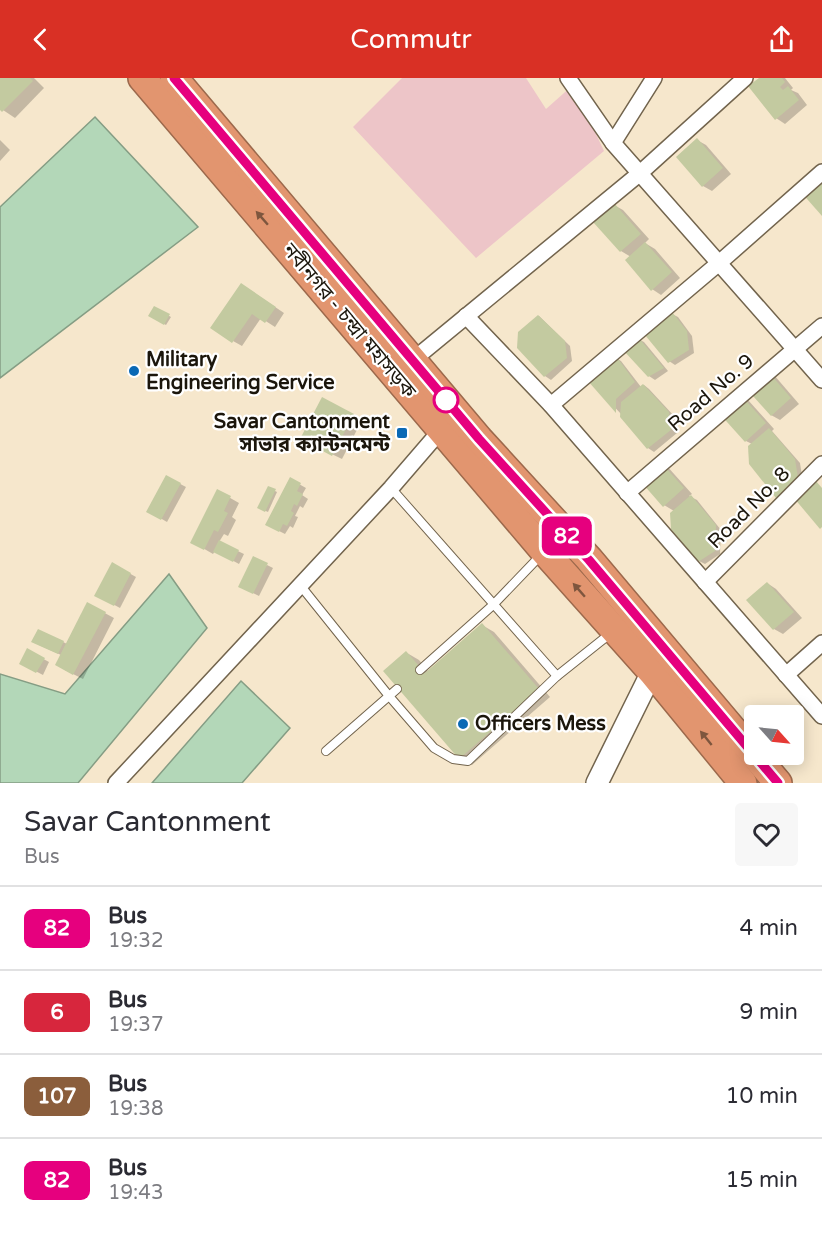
<!DOCTYPE html>
<html lang="en">
<head>
<meta charset="utf-8">
<style>
  body { margin:0; font-family:"Varela Round","Noto Sans Bengali",sans-serif; background:#f7f7f7; color:#2b2b33; height:100vh; display:flex; flex-direction:column; font-size:22px; white-space:nowrap }
  * { box-sizing:border-box; margin:0 }
  p { font-size:20px; color:#7c7c81 }
  .icon { flex:none; width:33px; height:33px; fill:none; stroke:currentColor; stroke-width:2; stroke-linecap:round; stroke-linejoin:round }
  .map { position:relative; height:705px; overflow:hidden }
  .sheet { display:flex; flex-direction:column; background:#fff; flex:1 }
  .sheet>* { flex:none }
  .badge { padding:0 12px; border-radius:9px; font-size:21px; line-height:39px }
  .needle { width:39px; rotate:117deg }
  .buttons { position:absolute; left:744px; top:627px; display:grid; gap:12px }
  .buttons a { display:grid; place-items:center; width:60px; height:60px; border-radius:6px; background:#fff; box-shadow:0 3px 15px #0003; font-size:30px }
  .map>.badge { position:absolute; translate:-50% -50%; box-shadow:0 0 0 3px #fff }
  .round { display:grid; place-items:center; flex:none; width:63px; height:63px; border-radius:6px; background:#f7f7f7 }
  .head { display:flex; align-items:center; justify-content:space-between; height:102px; padding:0 24px }
  h1 { font-size:28px; font-weight:600; line-height:45px }
  ul { padding:0; list-style:none }
  li { display:flex; align-items:center; gap:18px; height:84px; padding:0 24px; border-top:2px solid #e1e1e2 }
  li div { flex:1 }
  li b { display:block; font-size:22px }
  li em { font-style:normal }
  li .badge { min-width:66px; font-weight:700; text-align:center }
  header { display:flex; justify-content:space-between; align-items:center; height:78px; padding:0 24px; background:#d93025; color:#fff; font-size:27px; font-weight:600 }
  .map>svg:first-child { display:block }
  .green { fill:#edc5c8 }
  .water { fill:#b3d7b8; stroke:#859d84; stroke-width:1.5 }
  .shadow { fill:#0003 }
  .building { fill:#c3caa0 }
  .lines { fill:none; stroke-linecap:round; stroke-linejoin:round }
  .lane-casing { stroke:#72644d; stroke-width:10 }
  .street-casing { stroke:#72644d; stroke-width:18 }
  .secondary-casing { stroke:#72644d; stroke-width:24 }
  .highway-casing { stroke:#9c694c; stroke-width:30 }
  .lane { stroke:#fff; stroke-width:8 }
  .street { stroke:#fff; stroke-width:15 }
  .secondary { stroke:#fff; stroke-width:21 }
  .highway { stroke:#e2956f; stroke-width:27 }
  .oneway { fill:#7e563e }
  .line-casing { stroke:#fff; stroke-width:14 }
  .line { stroke:#e6007e; stroke-width:9 }
  .poi-dot { fill:#0a69b5; stroke:#fff; stroke-width:2 }
  .stop-dot { fill:#fff; stroke:#e6007e; stroke-width:3 }
  .labels { text-anchor:middle; dominant-baseline:central; stroke-width:4.5; stroke-linejoin:round; paint-order:stroke }
  .street-label { font-size:20px; fill:#1b160c; stroke:#fff }
  .poi-label { font-size:20px; font-weight:bold; fill:#1b160c; stroke:#fff; text-anchor:start }
</style>
</head>
<body>
<header><svg class="icon" aria-label="back" viewBox="0 0 24 24"><path d="M15 5l-7 7 7 7"/></svg>Commutr<svg class="icon" aria-label="share" viewBox="0 0 24 24"><path d="M12 15V3M7 8l5-5 5 5M5 13v7h14v-7"/></svg></header>
<div class="map">
<svg width="822" height="705" viewBox="0 0 822 705">
  <rect width="100%" height="100%" fill="#f6e7cc"/>
  <polygon class="green" points="402,0 526,0 546,31 573,7 604,73 476,180 353,49"/>
  <g class="water">
    <polygon points="95,39 198,149 0,300 0,129"/>
    <polygon points="169,496 207,550 78,705 0,705 0,596 65,616"/>
    <polygon points="241,603 290,650 242,705 152,705"/>
  </g>
  <g class="shadow">
    <polygon points="0,0 34,0 44,10 15,40 0,30"/>
    <polygon points="761,0 785,0 793,10 791,12 798,15 807,27 785,46 776,40"/>
    <polygon points="0,62 10,72 0,83"/>
    <polygon points="697,62 706,67 731,96 712,113 703,108 678,79"/>
    <polygon points="614,127 623,132 649,161 645,165 655,171 680,200 661,217 652,211 631,179 621,173 596,144"/>
    <polygon points="250,212 284,235 275,249 261,240 242,268 233,263"/>
    <polygon points="155,230 171,239 166,247 150,238"/>
    <polygon points="672,236 678,239 692,258 694,275 675,287 669,283"/>
    <polygon points="539,238 570,268 572,283 551,302 545,298 519,270"/>
    <polygon points="638,261 644,264 668,293 655,302 649,298"/>
    <polygon points="616,280 621,283 641,309 644,307 649,311 675,339 677,355 654,374 648,370 622,337 590,303"/>
    <polygon points="765,292 774,297 799,326 780,342 771,337"/>
    <polygon points="739,317 748,322 774,351 772,353 800,385 803,404 783,422 777,418 752,366 746,363"/>
    <polygon points="353,337 362,342 342,381 311,366"/>
    <polygon points="666,387 692,416 689,418 697,422 721,452 720,476 705,486 699,483 674,433 664,427"/>
    <polygon points="167,399 186,409 167,444 148,433"/>
    <polygon points="290,401 306,410 302,417 308,421 303,430 300,428 295,438 298,439 293,450 290,448 285,456 267,447"/>
    <polygon points="269,410 277,414 268,434 259,430"/>
    <polygon points="218,413 239,425 232,439 236,442 228,458 224,456 219,464 244,476 239,486 215,473 213,476 201,469"/>
    <polygon points="113,486 136,499 120,530 96,517"/>
    <polygon points="267,487 273,490 259,518 245,511"/>
    <polygon points="767,505 776,511 802,540 783,556 774,551"/>
    <polygon points="88,526 114,540 83,601 65,592 61,577 39,567 63,564 67,566"/>
    <polygon points="482,547 494,554 550,619 472,687 460,680 407,575 419,582 428,593"/>
    <polygon points="27,572 49,584 43,597 20,585"/>
  </g>
  <g class="building">
    <polygon points="0,0 30,0 33,3 2,34 0,32"/>
    <polygon points="759,0 782,0 785,4 780,9 783,12 788,8 799,22 775,42 748,8"/>
    <polygon points="697,60 723,90 702,109 676,79"/>
    <polygon points="822,96 822,138 800,113"/>
    <polygon points="614,125 641,156 620,174 593,144"/>
    <polygon points="645,164 672,194 651,213 625,182"/>
    <polygon points="241,205 276,229 265,245 252,236 232,265 210,250"/>
    <polygon points="154,228 170,236 164,247 148,238"/>
    <polygon points="672,234 687,253 689,272 668,285 645,257"/>
    <polygon points="538,237 565,263 567,280 544,299 517,270 518,254"/>
    <polygon points="638,259 664,290 648,299 624,273"/>
    <polygon points="616,278 635,304 616,321 616,335 588,303"/>
    <polygon points="765,290 791,320 771,338 744,308"/>
    <polygon points="643,306 669,334 671,352 647,371 620,339 621,324"/>
    <polygon points="739,315 766,345 745,364 718,334"/>
    <polygon points="322,319 354,336 332,378 300,361"/>
    <polygon points="769,350 795,381 798,400 776,420 749,386 748,368"/>
    <polygon points="657,380 684,410 663,429 636,398"/>
    <polygon points="166,397 181,405 161,442 146,434"/>
    <polygon points="290,399 301,405 297,413 303,416 297,428 294,426 291,433 294,435 287,448 283,446 279,454 265,447"/>
    <polygon points="815,402 822,410 822,449 820,451 794,420"/>
    <polygon points="268,408 276,411 265,434 257,430"/>
    <polygon points="217,411 231,418 224,433 228,435 218,454 214,452 204,472 190,465"/>
    <polygon points="691,417 716,447 715,473 698,484 671,451 670,435"/>
    <polygon points="219,462 239,472 233,484 213,474"/>
    <polygon points="253,478 268,485 253,516 238,509"/>
    <polygon points="112,484 131,495 114,528 94,518"/>
    <polygon points="767,504 794,534 773,552 746,522"/>
    <polygon points="87,524 106,534 73,597 55,587"/>
    <polygon points="482,545 539,611 459,681 383,593 406,573 425,595"/>
    <polygon points="38,551 64,563 58,576 31,564"/>
    <polygon points="27,570 45,580 36,595 19,586"/>
  </g>
  <g class="lines">
    <g class="lane-casing">
      <g id="lane">
        <polyline points="391,410 557,598 611,555"/>
        <polyline points="300,507 389,618 434,670 453,681 468,683 557,598"/>
        <polyline points="420,592 493,527 541,477"/>
        <polyline points="326,673 397,611"/>
      </g>
    </g>
    <g class="street-casing">
      <g id="street">
        <polyline points="568,0 613,65 822,302"/>
        <polyline points="613,65 654,0"/>
        <polyline points="466,238 551,327 822,638"/>
        <polyline points="413,282 639,96 745,0"/>
        <polyline points="551,327 719,185 822,94"/>
        <polyline points="627,415 822,248"/>
        <polyline points="705,504 822,386"/>
        <polyline points="786,597 822,565"/>
        <polyline points="116,705 391,410 441,352"/>
      </g>
    </g>
    <g class="secondary-casing">
      <polyline id="secondary" points="597,705 652,594"/>
    </g>
    <g class="highway-casing">
      <g id="highway">
        <polyline points="142,0 544,473 652,594 743,705"/>
        <polyline points="174,0 479,361 589,481 778,705"/>
      </g>
    </g>
    <use href="#lane" class="lane"/>
    <use href="#street" class="street"/>
    <use href="#secondary" class="secondary"/>
    <use href="#highway" class="highway"/>
  </g>
  <defs><path id="oneway-solid" d="M-6-.8H1V-3.2L6.5 0L1 3.2V.8H-6Z" transform="scale(1.5)"/></defs>
  <g class="oneway">
    <use href="#oneway-solid" transform="translate(262 140) rotate(-131)"/>
    <use href="#oneway-solid" transform="translate(579 512) rotate(-131)"/>
    <use href="#oneway-solid" transform="translate(706 660) rotate(-129)"/>
  </g>
  <g class="lines">
    <g class="line-casing">
      <polyline id="line" points="174,0 479,361 589,482 778,705"/>
    </g>
    <use href="#line" class="line"/>
  </g>
  <g class="poi-dot">
    <circle cx="134" cy="293" r="6"/>
    <rect x="396" y="349" width="12" height="12" rx="3"/>
    <circle cx="463" cy="646" r="6"/>
  </g>
  <circle class="stop-dot" cx="446" cy="322" r="12"/>
  <g class="labels">
    <g class="street-label">
      <text transform="translate(349 243) rotate(50)">নবীনগর - চন্দ্রা মহাসড়ক</text>
      <text transform="translate(711 315) rotate(-41)">Road No. 9</text>
      <text transform="translate(749 430) rotate(-45)">Road No. 8</text>
    </g>
    <g class="poi-label">
      <text x="146" y="282">Military<tspan x="146" dy="23">Engineering Service</tspan></text>
      <text x="390" y="344" text-anchor="end">Savar Cantonment<tspan x="390" dy="23">সাভার ক্যান্টনমেন্ট</tspan></text>
      <text x="475" y="646">Officers Mess</text>
    </g>
  </g>
</svg>
<div class="buttons">
<a><svg class="needle" viewBox="-14 -14 28 28"><path d="M0-13l5 13h-10z" fill="#e53935"/><path d="M0 13l5-13h-10z" fill="#7c7c81"/></svg></a>
</div>
<b class="badge" style="left:567px;top:458px;background:#e6007e;color:#fff">82</b>
</div>
<section class="sheet">
<div class="head"><div><h1>Savar Cantonment</h1><p>Bus</p></div><a class="round"><svg class="icon" aria-label="heart" viewBox="0 0 24 24"><path d="M12 20l-8-8c-3-5 5-10 8-4 3-6 11-1 8 4z"/></svg></a></div>
<ul>
<li><span class="badge" style="background:#e6007e;color:#fff">82</span><div><b>Bus</b><p>19:32</p></div><em>4 min</em></li>
<li><span class="badge" style="background:#d7263d;color:#fff">6</span><div><b>Bus</b><p>19:37</p></div><em>9 min</em></li>
<li><span class="badge" style="background:#8b5e3c;color:#fff">107</span><div><b>Bus</b><p>19:38</p></div><em>10 min</em></li>
<li><span class="badge" style="background:#e6007e;color:#fff">82</span><div><b>Bus</b><p>19:43</p></div><em>15 min</em></li>
</ul>
</section>
</body>
</html>
